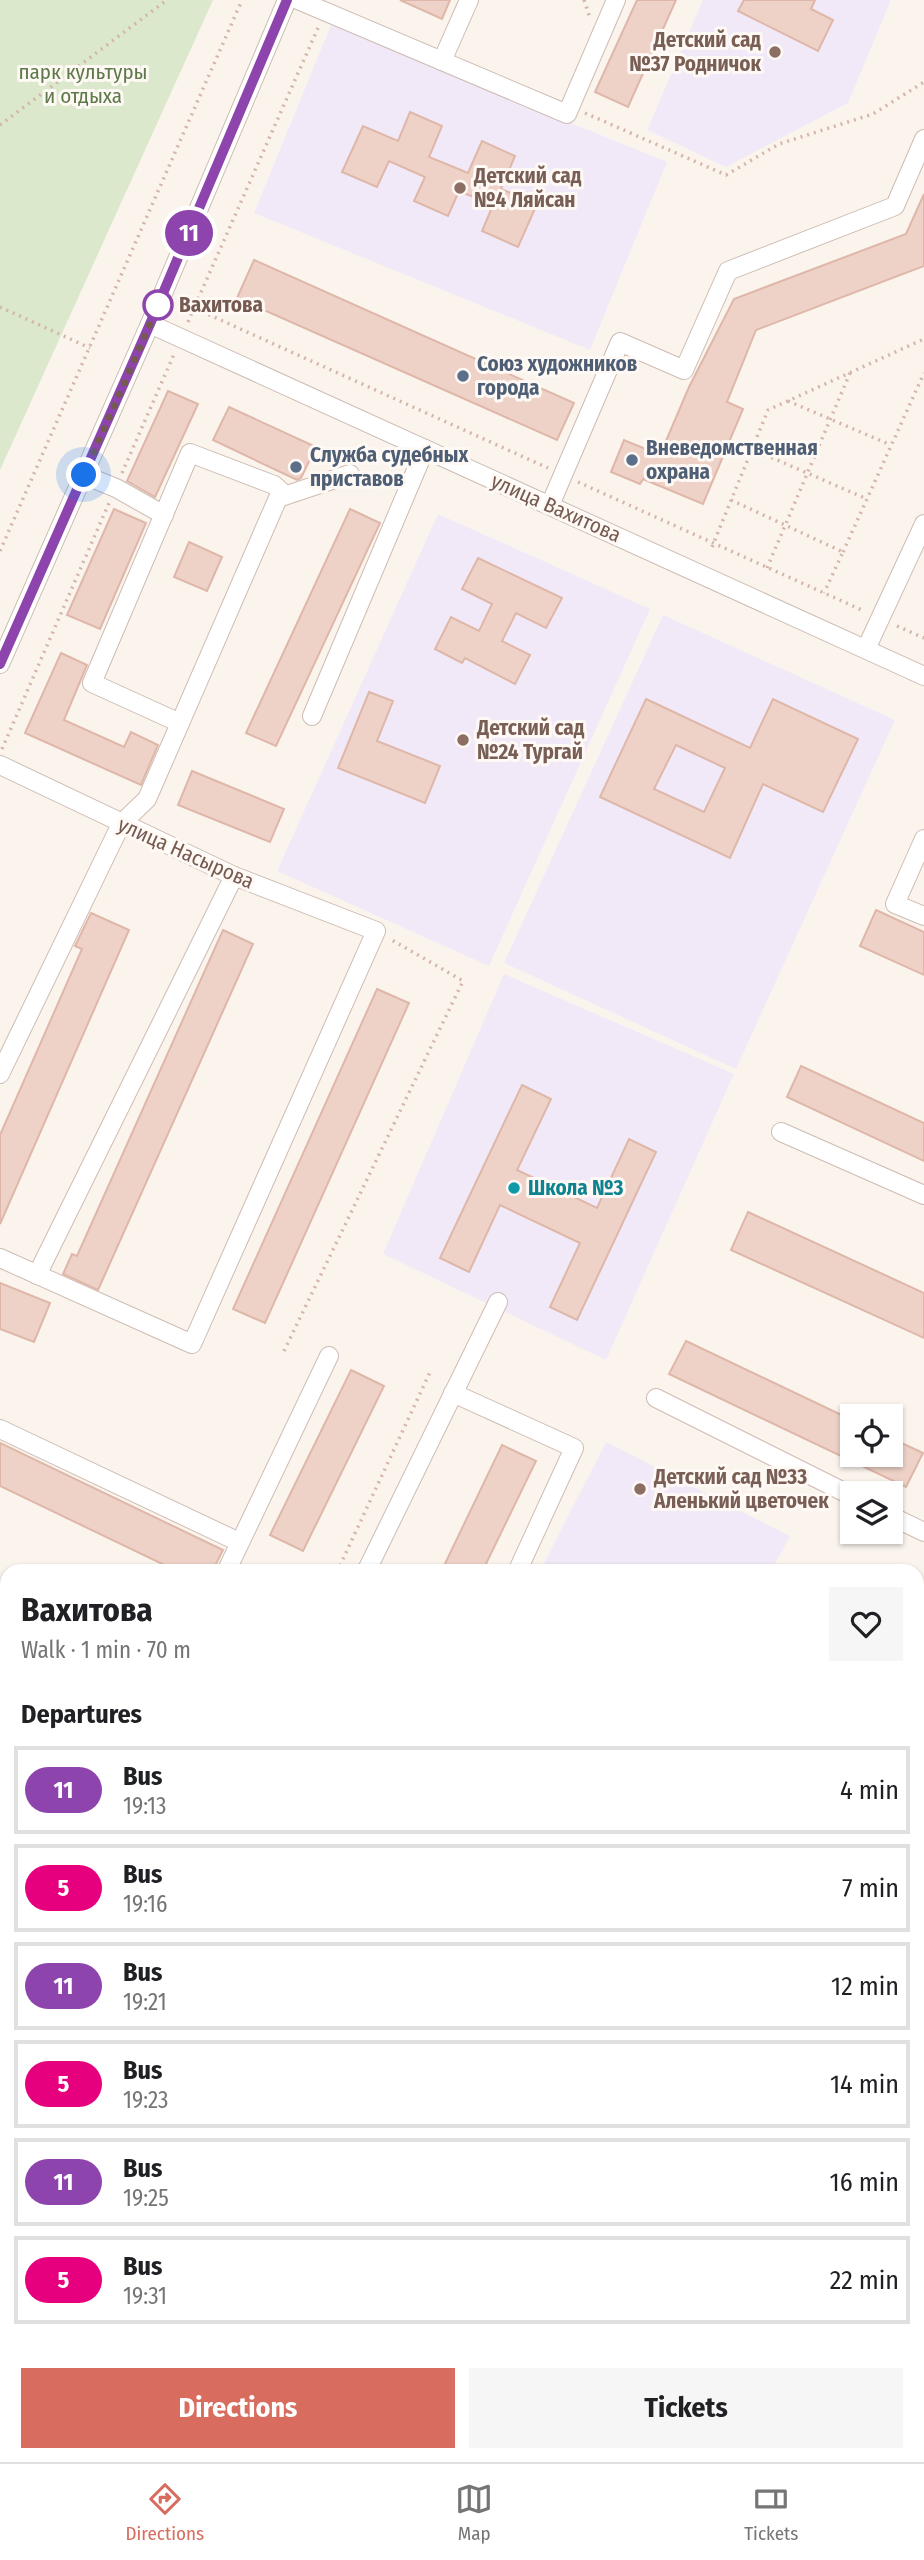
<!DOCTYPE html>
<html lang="en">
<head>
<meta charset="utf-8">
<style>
  body { margin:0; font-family:"Fira Sans Condensed",sans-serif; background:#f6f6f6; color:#202124; height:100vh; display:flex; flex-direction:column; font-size:26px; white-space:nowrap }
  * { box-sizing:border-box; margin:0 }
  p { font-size:23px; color:#757577 }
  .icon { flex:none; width:38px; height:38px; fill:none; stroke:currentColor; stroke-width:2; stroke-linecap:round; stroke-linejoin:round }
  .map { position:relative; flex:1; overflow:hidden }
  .details { position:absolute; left:0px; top:1564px; width:924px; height:898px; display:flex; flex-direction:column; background:#fff; border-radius:21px 21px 0 0; box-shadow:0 2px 5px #0004 }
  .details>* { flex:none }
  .badge { padding:0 14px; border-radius:23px; font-size:24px; line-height:46px }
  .controls { position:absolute; left:840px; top:1404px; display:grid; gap:14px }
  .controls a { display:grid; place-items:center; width:63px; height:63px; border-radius:0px; background:#fff; box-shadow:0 2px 5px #0004; font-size:35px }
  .you { position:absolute; width:35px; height:35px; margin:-18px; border:5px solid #fff; border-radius:50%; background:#1a73e8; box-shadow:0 0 0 10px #1a73e833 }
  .map>.badge { position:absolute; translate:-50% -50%; box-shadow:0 0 0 4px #fff }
  h2 { padding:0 21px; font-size:26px; line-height:63px }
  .round { display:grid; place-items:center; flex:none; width:74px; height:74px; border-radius:0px; background:#f6f6f6 }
  .summary { display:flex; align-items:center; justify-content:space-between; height:119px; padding:0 21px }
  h1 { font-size:33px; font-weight:700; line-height:52px }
  .primary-button { display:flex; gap:14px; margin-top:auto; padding:14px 21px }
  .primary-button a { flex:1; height:80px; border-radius:0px; background:#d86c5f; color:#fff; font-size:28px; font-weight:700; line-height:80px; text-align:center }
  .primary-button a+a { background:#f6f6f6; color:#202124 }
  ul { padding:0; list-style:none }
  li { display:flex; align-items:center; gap:21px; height:88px; margin:0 14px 10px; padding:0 7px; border:4px solid #e0e0e0; border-radius:0px }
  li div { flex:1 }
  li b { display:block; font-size:26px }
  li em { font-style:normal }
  li .badge { min-width:77px; font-weight:700; text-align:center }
  .tabs { display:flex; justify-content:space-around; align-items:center; height:98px; border-top:2px solid #e0e0e0; background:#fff; font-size:19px; color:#757577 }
  .tabs a { display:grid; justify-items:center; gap:4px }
  .tabs .on { color:#d86c5f }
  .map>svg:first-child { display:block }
  .residential { fill:#f2e5dc }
  .education { fill:#f1e9f8 }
  .green { fill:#dbe8cc }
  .building { fill:#eed2c7; stroke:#dfb7a9; stroke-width:2; fill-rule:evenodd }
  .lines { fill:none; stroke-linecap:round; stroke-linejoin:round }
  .minor-casing { stroke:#cdbcb3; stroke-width:20 }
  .major-casing { stroke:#d8d1ce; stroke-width:25 }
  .path { stroke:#d4b5aa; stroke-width:3.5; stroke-dasharray:2 5; stroke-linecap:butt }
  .minor { stroke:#fff; stroke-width:18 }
  .major { stroke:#f2d0ad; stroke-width:23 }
  .line-casing { stroke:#fff; stroke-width:16 }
  .line { stroke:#8e44ad; stroke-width:10 }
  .walk { stroke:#755a51; stroke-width:7; stroke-dasharray:0 12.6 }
  .education-dot { fill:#8d6e63; stroke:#fef9f4; stroke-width:2.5 }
  .stop-dot { fill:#fff; stroke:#8e44ad; stroke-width:3.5 }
  .service-dot { fill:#5c6f8a; stroke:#fef9f4; stroke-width:2.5 }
  .culture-dot { fill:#0f9aa8; stroke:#fef9f4; stroke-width:2.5 }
  .labels { text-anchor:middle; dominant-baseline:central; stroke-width:6; stroke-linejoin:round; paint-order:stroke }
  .education-label { font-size:21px; font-weight:bold; fill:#785e54; stroke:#fef9f4; text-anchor:start }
  .park-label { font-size:21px; fill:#5e794a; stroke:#fef9f4 }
  .stop-label { font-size:21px; font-weight:bold; fill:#755a51; stroke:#fef9f4; text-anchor:start }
  .service-label { font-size:21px; font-weight:bold; fill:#4e5e75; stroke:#fef9f4; text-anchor:start }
  .street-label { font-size:21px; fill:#755a51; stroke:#fef9f4 }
  .culture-label { font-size:21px; font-weight:bold; fill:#0d838f; stroke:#fef9f4; text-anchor:start }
</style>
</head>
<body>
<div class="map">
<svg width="924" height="2462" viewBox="0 0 924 2462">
  <rect width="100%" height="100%" fill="#fbf4ed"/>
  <polygon class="residential" points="0,2186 7,2200 7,2455 635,2455 646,2459 645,2462 0,2462"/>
  <g class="education">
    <polygon points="703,0 891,0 848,103 726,167 647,130"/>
    <polygon points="331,25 667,162 590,350 254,213"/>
    <polygon points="438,514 650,609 489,966 277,871"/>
    <polygon points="663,615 895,720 736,1069 504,963"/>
    <polygon points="504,974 734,1074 606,1360 383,1254"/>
    <polygon points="606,1442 790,1536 771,1571 540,1571"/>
  </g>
  <polygon class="green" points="0,0 213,0 0,470"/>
  <g class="building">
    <polygon points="400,0 450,0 442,19"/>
    <polygon points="637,0 676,0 628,107 595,92"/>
    <polygon points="744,0 815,0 811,9 833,20 818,51 738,11"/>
    <polygon points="410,112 442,126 429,157 468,173 482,141 515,156 501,189 537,204 518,247 482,231 493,205 459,191 448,216 414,201 425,177 389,161 377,187 342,172 363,126 398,141"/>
    <polygon points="924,194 924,266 756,330 727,402 743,409 703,504 643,479 640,484 611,472 624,440 660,455 689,387 734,299 906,234"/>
    <polygon points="254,260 574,403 557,440 237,298"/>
    <polygon points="168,391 198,404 155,497 127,481"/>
    <polygon points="229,407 316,447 301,478 297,480 213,440"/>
    <polygon points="114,509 146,523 100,629 67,615"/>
    <polygon points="350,509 380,523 276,746 246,733"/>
    <polygon points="189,542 222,557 207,591 174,577"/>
    <polygon points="478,558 562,598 546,628 516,613 502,641 530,655 515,684 465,658 462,663 435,649 451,617 479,631 492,604 462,589"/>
    <polygon points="61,653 87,665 64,720 124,747 131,732 158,745 141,785 25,733"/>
    <polygon points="369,692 393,701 377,741 440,766 425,803 338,768"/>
    <path d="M646 699 750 748 773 699 858 739 823 812 763 784 730 858 600 797ZM676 745 725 768 704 812 654 789Z"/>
    <polygon points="192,771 284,809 270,842 178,805"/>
    <polygon points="876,910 924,932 924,975 860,946"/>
    <polygon points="91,913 129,930 0,1224 0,1135 82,949 75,946"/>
    <polygon points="223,930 253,944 98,1290 63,1274 72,1254 77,1256"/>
    <polygon points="377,989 409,1003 265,1323 233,1309"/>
    <polygon points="801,1066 924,1123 924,1161 787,1097"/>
    <polygon points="522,1085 551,1099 517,1170 597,1208 629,1139 656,1152 577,1320 550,1307 580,1243 500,1205 469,1272 440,1258"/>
    <polygon points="748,1212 924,1293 924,1338 731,1250"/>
    <polygon points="0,1283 50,1303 34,1342 0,1329"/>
    <polygon points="686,1341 852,1420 852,1454 891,1454 891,1438 923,1453 906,1487 669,1374"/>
    <polygon points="351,1370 384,1386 303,1551 270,1535"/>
    <polygon points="0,1443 223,1550 212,1572 179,1572 0,1486"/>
    <polygon points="502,1445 536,1461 482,1572 441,1572"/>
  </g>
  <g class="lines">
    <g class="minor-casing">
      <g id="minor">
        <polyline points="298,0 567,114 616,0"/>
        <polyline points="442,61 469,0"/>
        <polyline points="150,324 924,676"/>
        <polyline points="84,475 116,488 164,515"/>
        <polyline points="550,505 620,342 684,370 728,271 895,206 924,139"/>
        <polyline points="866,649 924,524"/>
        <polyline points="0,664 150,324 287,0"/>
        <polyline points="312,716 425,449"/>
        <polyline points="180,723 92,683 190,453 274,485 285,495"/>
        <polyline points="0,765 234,876 376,931 192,1344 0,1258"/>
        <polyline points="924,839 895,904 924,916"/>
        <polyline points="0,1074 121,824 147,799 278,498 350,474"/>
        <polyline points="781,1132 924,1195"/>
        <polyline points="37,1275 234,876"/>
        <polyline points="453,1393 574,1448 517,1572"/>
        <polyline points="656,1398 852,1496"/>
        <polyline points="0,1429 239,1542"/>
        <polyline points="891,1516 924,1532"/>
        <polyline points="226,1572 329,1356"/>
        <polyline points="366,1572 498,1302"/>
        <polyline points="0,1633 7,1636"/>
        <polyline points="917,1934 924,1919"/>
        <polyline points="917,1996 924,2000"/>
        <polyline points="0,2115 7,2100"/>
        <polyline points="0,2135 7,2138"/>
        <polyline points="917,2403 924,2406"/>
        <polyline points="0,2421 7,2424"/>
        <polyline points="70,2455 83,2462"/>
        <polyline points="35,2462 38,2455"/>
      </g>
    </g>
    <g class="major-casing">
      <g id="major">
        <polyline points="0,1779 7,1782"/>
        <polyline points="917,2191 924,2194"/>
        <polyline points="691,2462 694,2455"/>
      </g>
    </g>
    <g class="path">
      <polyline points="584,0 590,18"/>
      <polyline points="318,28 194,308 548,468"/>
      <polyline points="585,113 726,175 779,144 873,114 924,82"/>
      <polyline points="0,125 167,0"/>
      <polyline points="0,307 90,348"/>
      <polyline points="188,322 194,308"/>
      <polyline points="788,401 891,445"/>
      <polyline points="752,449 867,499"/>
      <polyline points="122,473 175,352"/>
      <polyline points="578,482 864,611"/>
      <polyline points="731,500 843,552 824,593"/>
      <polyline points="712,547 768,410 924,339"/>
      <polyline points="0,551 242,0"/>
      <polyline points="843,552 924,373"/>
      <polyline points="767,568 850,373"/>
      <polyline points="897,626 924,638"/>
      <polyline points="2,749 109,503"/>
      <polyline points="284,1351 463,981 390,939"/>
      <polyline points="337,1572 431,1370"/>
      <polyline points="0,1698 7,1701"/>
      <polyline points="917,1721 924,1707"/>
      <polyline points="917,2139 924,2143"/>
    </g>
    <use href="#minor" class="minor"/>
    <use href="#major" class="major"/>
  </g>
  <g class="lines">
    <g class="line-casing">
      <polyline id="line" points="0,664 150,324 287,0"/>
    </g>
    <use href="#line" class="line"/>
    <polyline class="walk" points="84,475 161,299 158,305"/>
  </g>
  <g class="education-dot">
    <circle cx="775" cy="52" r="7"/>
    <circle cx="460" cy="188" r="7"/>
    <circle cx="463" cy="740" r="7"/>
    <circle cx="640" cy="1489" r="7"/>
  </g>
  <circle class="stop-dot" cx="158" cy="305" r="14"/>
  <g class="service-dot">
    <circle cx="463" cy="376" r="7"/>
    <circle cx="632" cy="460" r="7"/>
    <circle cx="296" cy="467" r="7"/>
  </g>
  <circle class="culture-dot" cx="514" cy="1188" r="7"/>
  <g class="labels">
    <g class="education-label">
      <text x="761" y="40" text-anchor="end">Детский сад<tspan x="761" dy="24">№37 Родничок</tspan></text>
      <text x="474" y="176">Детский сад<tspan x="474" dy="24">№4 Ляйсан</tspan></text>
      <text x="477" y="728">Детский сад<tspan x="477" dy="24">№24 Тургай</tspan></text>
      <text x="654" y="1477">Детский сад №33<tspan x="654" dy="24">Аленький цветочек</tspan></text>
    </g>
    <g class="park-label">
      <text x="83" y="72">парк культуры<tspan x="83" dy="24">и отдыха</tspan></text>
    </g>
    <g class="stop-label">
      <text x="179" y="305">Вахитова</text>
    </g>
    <g class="service-label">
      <text x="477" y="364">Союз художников<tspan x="477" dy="24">города</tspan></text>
      <text x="646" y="448">Вневедомственная<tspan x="646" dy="24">охрана</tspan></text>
      <text x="310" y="455">Служба судебных<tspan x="310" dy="24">приставов</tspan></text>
    </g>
    <g class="street-label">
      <text transform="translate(556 508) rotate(24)">улица Вахитова</text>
      <text transform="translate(186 853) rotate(24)">улица Насырова</text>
    </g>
    <g class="culture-label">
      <text x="528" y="1188">Школа №3</text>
    </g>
  </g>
</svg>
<div class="controls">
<a><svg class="icon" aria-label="locate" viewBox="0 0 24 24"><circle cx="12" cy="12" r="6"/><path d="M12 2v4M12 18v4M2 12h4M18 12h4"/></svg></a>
<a><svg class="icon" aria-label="layers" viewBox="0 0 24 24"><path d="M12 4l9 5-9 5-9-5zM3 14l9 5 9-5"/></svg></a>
</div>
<div class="you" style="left:84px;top:475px"></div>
<b class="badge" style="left:189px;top:233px;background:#8e44ad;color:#fff">11</b>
<section class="details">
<div class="summary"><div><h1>Вахитова</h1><p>Walk · 1 min · 70 m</p></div><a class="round"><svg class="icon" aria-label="heart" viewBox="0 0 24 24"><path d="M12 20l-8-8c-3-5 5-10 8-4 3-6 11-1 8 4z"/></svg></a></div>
<h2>Departures</h2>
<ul>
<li><span class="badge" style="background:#8e44ad;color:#fff">11</span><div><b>Bus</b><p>19:13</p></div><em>4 min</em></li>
<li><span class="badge" style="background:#e6007e;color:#fff">5</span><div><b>Bus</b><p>19:16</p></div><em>7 min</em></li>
<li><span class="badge" style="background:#8e44ad;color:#fff">11</span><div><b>Bus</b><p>19:21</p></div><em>12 min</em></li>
<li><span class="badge" style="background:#e6007e;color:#fff">5</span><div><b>Bus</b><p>19:23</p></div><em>14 min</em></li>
<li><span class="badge" style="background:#8e44ad;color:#fff">11</span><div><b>Bus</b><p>19:25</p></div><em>16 min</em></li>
<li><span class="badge" style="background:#e6007e;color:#fff">5</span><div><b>Bus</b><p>19:31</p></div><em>22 min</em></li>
</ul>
<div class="primary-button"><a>Directions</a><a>Tickets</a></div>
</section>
</div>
<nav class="tabs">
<a class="on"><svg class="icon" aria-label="directions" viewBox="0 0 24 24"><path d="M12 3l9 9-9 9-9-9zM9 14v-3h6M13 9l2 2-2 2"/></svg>Directions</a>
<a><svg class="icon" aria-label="map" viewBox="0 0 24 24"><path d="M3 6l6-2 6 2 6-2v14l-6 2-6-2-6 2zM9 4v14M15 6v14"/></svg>Map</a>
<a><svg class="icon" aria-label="tickets" viewBox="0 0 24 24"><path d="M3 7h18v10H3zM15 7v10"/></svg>Tickets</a>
</nav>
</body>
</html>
